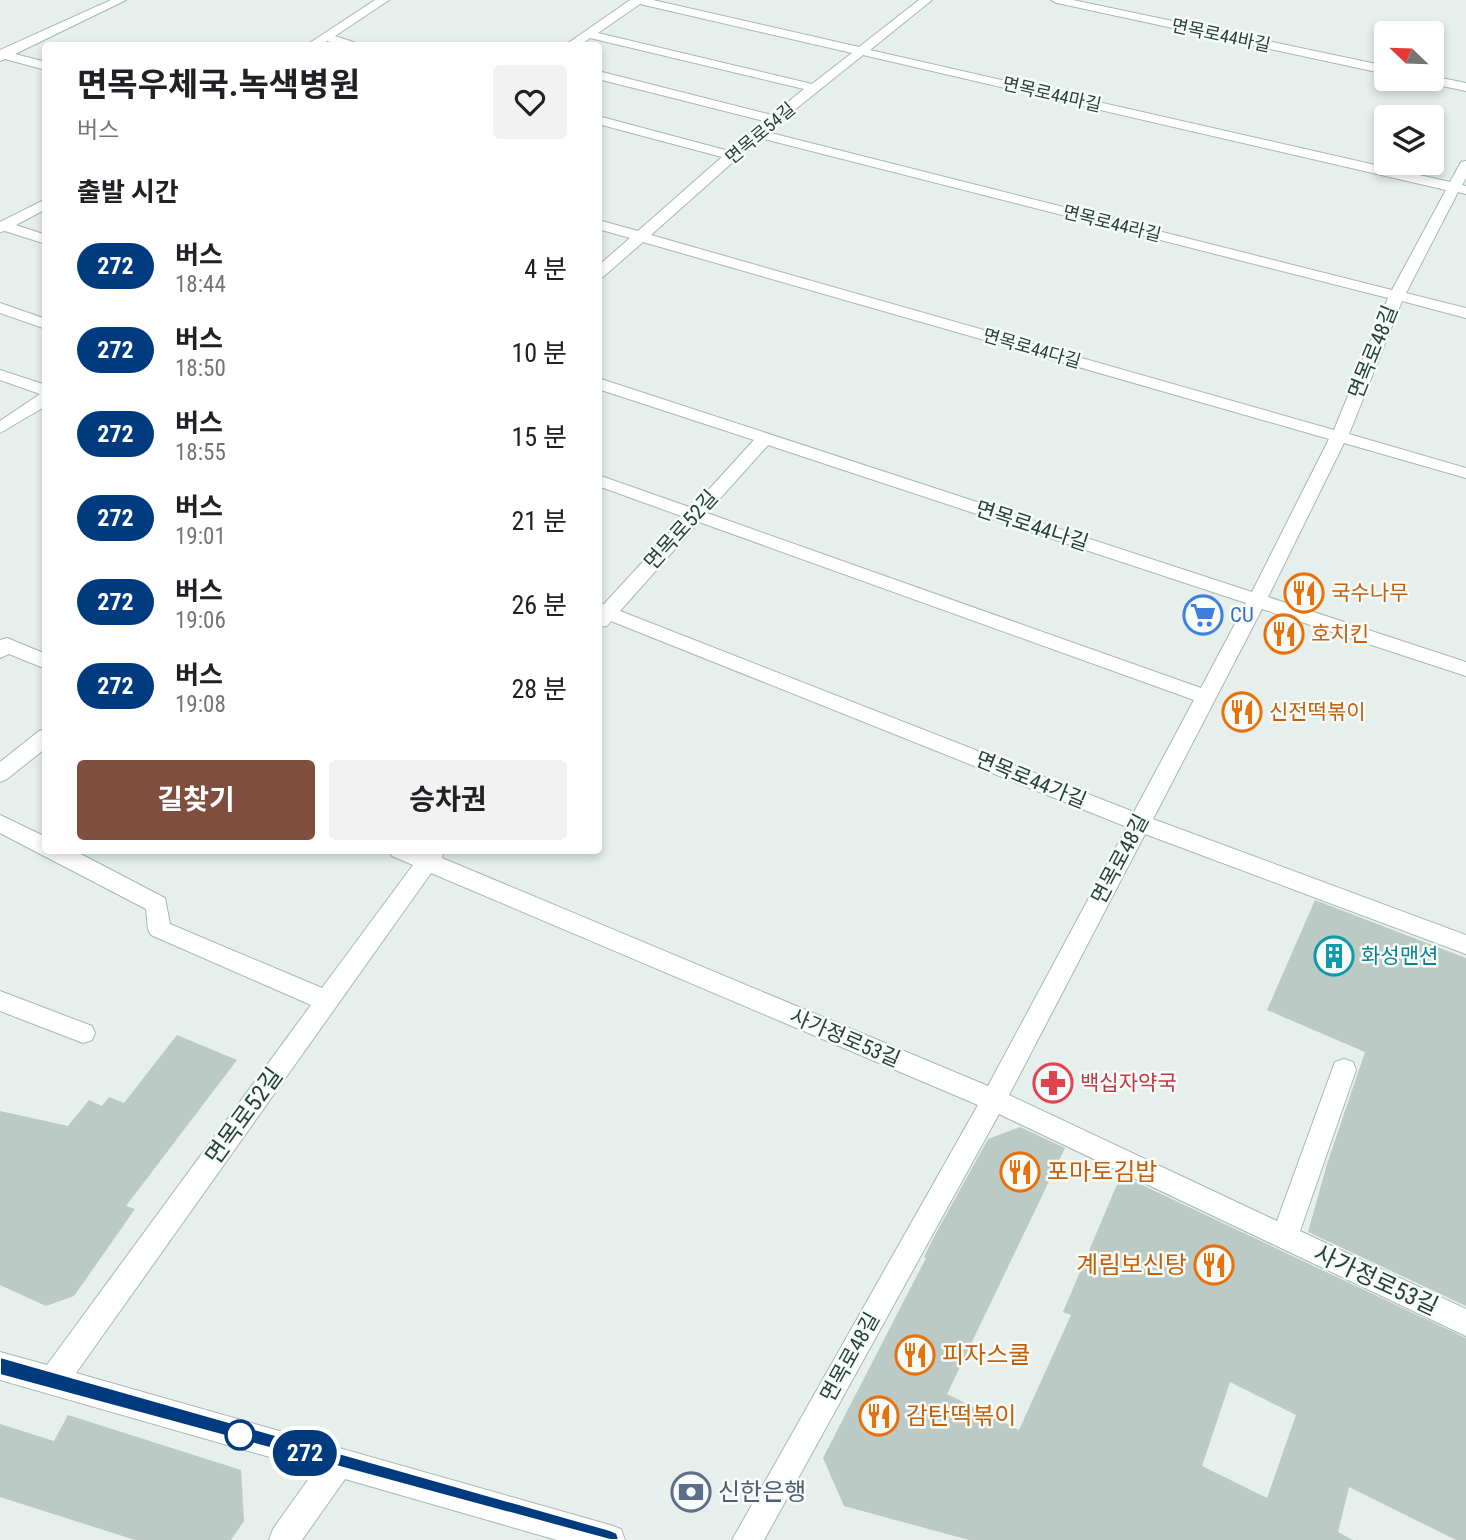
<!DOCTYPE html>
<html lang="ko">
<head>
<meta charset="utf-8">
<style>
  body { margin:0; font-family:"Roboto Condensed","Noto Sans KR",sans-serif; background:#f2f2f2; color:#202124; height:100vh; display:flex; flex-direction:column; font-size:26px; white-space:nowrap }
  * { box-sizing:border-box; margin:0 }
  p { font-size:23px; color:#757577 }
  .icon { flex:none; width:38px; height:38px; fill:none; stroke:currentColor; stroke-width:2; stroke-linecap:round; stroke-linejoin:round }
  .map { position:relative; flex:1; overflow:hidden }
  .drawer { position:absolute; left:42px; top:42px; width:560px; height:812px; display:flex; flex-direction:column; background:#fff; border-radius:7px; box-shadow:0 4px 10px #0003 }
  .drawer>* { flex:none }
  .badge { padding:0 14px; border-radius:23px; font-size:24px; line-height:46px }
  .needle { width:46px; rotate:293deg }
  .fabs { position:absolute; left:1374px; top:21px; display:grid; gap:14px }
  .fabs a { display:grid; place-items:center; width:70px; height:70px; border-radius:7px; background:#fff; box-shadow:0 4px 10px #0003; font-size:35px }
  .map>.badge { position:absolute; translate:-50% -50%; box-shadow:0 0 0 4px #fff }
  h2 { padding:0 35px; font-size:26px; line-height:63px }
  .round { display:grid; place-items:center; flex:none; width:74px; height:74px; border-radius:7px; background:#f2f2f2 }
  .summary { display:flex; align-items:center; justify-content:space-between; height:119px; padding:0 35px }
  h1 { font-size:33px; font-weight:700; line-height:52px }
  .button { display:flex; gap:14px; margin-top:auto; padding:14px 35px }
  .button a { flex:1; height:80px; border-radius:7px; background:#7f4e3f; color:#fff; font-size:28px; font-weight:700; line-height:80px; text-align:center }
  .button a+a { background:#f2f2f2; color:#202124 }
  ul { padding:0; list-style:none }
  li { display:flex; align-items:center; gap:21px; height:84px; padding:0 35px }
  li div { flex:1 }
  li b { display:block; font-size:26px }
  li em { font-style:normal }
  li .badge { min-width:77px; font-weight:700; text-align:center }
  .map>svg:first-child { display:block }
  .building { fill:#bbcac4; fill-rule:evenodd }
  .lines { fill:none; stroke-linecap:round; stroke-linejoin:round }
  .minor-casing { stroke:#a8b8b2; stroke-width:2 }
  .minor { fill:#fff; fill-rule:evenodd }
  .line { fill:#003b80; stroke:#fff; stroke-width:2 }
  .stop-dot { fill:#fff; stroke:#003b80; stroke-width:3.5 }
  .labels { text-anchor:middle; dominant-baseline:central; stroke-width:5; stroke-linejoin:round; paint-order:stroke }
  .far-street-label { font-size:18px; fill:#24423a; stroke:#f7fbf9 }
  .street-label { font-size:21px; fill:#24423a; stroke:#f7fbf9 }
  .food-label { font-size:21px; fill:#c56008; stroke:#f7fbf9; text-anchor:start }
  .shop-label { font-size:21px; fill:#366cbe; stroke:#f7fbf9; text-anchor:start }
  .culture-label { font-size:21px; fill:#0d838f; stroke:#f7fbf9; text-anchor:start }
  .health-label { font-size:21px; fill:#be3a42; stroke:#f7fbf9; text-anchor:start }
  .near-street-label { font-size:24px; fill:#24423a; stroke:#f7fbf9 }
  .near-food-label { font-size:24px; fill:#c56008; stroke:#f7fbf9; text-anchor:start }
  .near-service-label { font-size:24px; fill:#4e5e75; stroke:#f7fbf9; text-anchor:start }
</style>
</head>
<body>
<div class="map">
<svg width="1466" height="1540" viewBox="0 0 1466 1540">
  <rect width="100%" height="100%" fill="#e6efeb"/>
  <g class="building">
    <polygon points="1315,900 1466,958 1466,1306 1308,1232 1327,1164 1365,1052 1267,1010"/>
    <polygon points="177,1035 237,1060 126,1206 135,1209 74,1296 46,1306 0,1285 0,1111 68,1126 89,1100 102,1106 109,1097 124,1103"/>
    <path d="M1020 1127 1065 1148 947 1394 1019 1430 1071 1315 1063 1312 1121 1175 1466 1338V1540H1456L1349 1487 1338 1532 1353 1540H969L844 1506 823 1458 926 1258 924 1257 935 1235 988 1139ZM1230 1382 1296 1415 1267 1498 1202 1466Z"/>
    <polygon points="68,1415 241,1470 244,1521 231,1540 135,1540 0,1497 0,1424 54,1441"/>
  </g>
  <g class="lines">
    <g class="minor-casing">
      <g id="minor">
        <polygon points="111,0 126,0 15,54 46,62 46,70 5,59 0,61 0,50"/>
        <polygon points="375,0 389,0 335,36 365,46 344,46 327,41 320,46 305,46"/>
        <path d="M630 0H653L859 47 919 0H932L870 50 1450 182 1461 162 1466 161V178L1462 185 1466 186V194L1458 192 1406 293 1466 308V318L1402 301 1349 434 1466 468V478L1344 443 1268 597 1466 662V676L1262 609 1153 819 1466 935V954L1145 834 1009 1095 1277 1221 1332 1070 1335 1062 1344 1059 1353 1062 1356 1070 1300 1231 1466 1309V1336L999 1114 764 1540H732L978 1105 431 873 76 1373 610 1525 621 1529 625 1540H557L345 1479 302 1540H269L273 1529 315 1470 0 1380V1352L47 1365 311 1005 151 935 148 929 146 909 0 833V815L46 837V850H73L165 898 170 924 322 988 413 865 392 856 389 850H444L442 858 988 1086 1127 827 611 621 607 626 598 627V603L604 604 684 517 598 486V475L692 508 754 440 598 389V378L1252 592 1329 439 643 242 603 277 598 278V266L630 238 598 229V220L638 231 722 157 598 124V116L729 151 764 121 598 79V71L772 115 804 89 590 38 579 46H564ZM640 4 852 53 812 84 598 33ZM863 55 1446 190 1392 290 767 132ZM760 138 1388 298 1334 430 651 235ZM768 445 1246 603 1201 688 707 513ZM699 522 1194 700 1134 812 620 611Z"/>
        <polygon points="1051,0 1073,0 1386,66 1386,74 1057,3"/>
        <polygon points="1432,76 1466,83 1466,91 1423,82 1421,79 1432,79"/>
        <polygon points="46,199 46,209 16,225 46,235 46,244 5,231 0,232 0,222"/>
        <polygon points="0,303 46,319 46,329 0,313"/>
        <polygon points="0,370 46,385 46,406 0,433 0,421 40,394 0,380"/>
        <polygon points="7,638 46,654 46,669 9,654 0,658 0,640"/>
        <polygon points="46,729 46,748 7,779 0,782 0,762 39,731"/>
        <polygon points="0,991 92,1026 95,1033 92,1040 83,1043 0,1011"/>
      </g>
    </g>
    <use href="#minor" class="minor"/>
  </g>
  <polygon class="line" points="0,1357 610,1530 617,1533 619,1540 610,1540 0,1375"/>
  <defs>
    <g id="restaurant-ring" transform="scale(2.0125)"><circle r="9.5" fill="#f7fbf9" stroke="#e8710a" stroke-width="1.5"/><path d="M-5-6h1v4h1v-4h1v4h1v-4h1v5L-1.5 .5V6h-2V.5L-5-1ZM5-6V6H3V1.5H1.5Q1.5-4 5-6Z" fill="#e8710a"/></g>
    <g id="supermarket-ring" transform="scale(2.0125)"><circle r="9.5" fill="#f7fbf9" stroke="#3f7fe0" stroke-width="1.5"/><path d="M-6-5.5h2.5l.6 2H6L4.5 2H-2.5L-4.4-4H-6ZM-1.5 3.2a1.3 1.3 0 1 0 .1 0ZM3 3.2a1.3 1.3 0 1 0 .1 0Z" fill="#3f7fe0"/></g>
    <g id="building-ring" transform="scale(2.0125)"><circle r="9.5" fill="#f7fbf9" stroke="#0f9aa8" stroke-width="1.5"/><path d="M-4-6H4V6H1V3H-1V6H-4ZM-2.5-4.3h1.7v1.8h-1.7ZM.8-4.3h1.7v1.8H.8ZM-2.5-1h1.7V.8h-1.7ZM.8-1h1.7V.8H.8Z" fill="#0f9aa8"/></g>
    <g id="pharmacy-ring" transform="scale(2.0125)"><circle r="9.5" fill="#f7fbf9" stroke="#e0444e" stroke-width="1.5"/><path d="M-2-6h4v4h4v4h-4v4h-4v-4h-4v-4h4Z" fill="#e0444e"/></g>
    <g id="bank-ring" transform="scale(2.0125)"><circle r="9.5" fill="#f7fbf9" stroke="#5c6f8a" stroke-width="1.5"/><path d="M-6-4H6V4H-6ZM0-2.3a2.3 2.3 0 1 0 0 4.6a2.3 2.3 0 1 0 0-4.6Z" fill="#5c6f8a"/></g>
  </defs>
  <g fill-rule="evenodd">
    <use href="#restaurant-ring" x="1304" y="593"/>
    <use href="#supermarket-ring" x="1203" y="615"/>
    <use href="#restaurant-ring" x="1284" y="634"/>
    <use href="#restaurant-ring" x="1242" y="712"/>
    <use href="#building-ring" x="1334" y="956"/>
    <use href="#pharmacy-ring" x="1053" y="1083"/>
    <use href="#restaurant-ring" x="1020" y="1172"/>
    <use href="#restaurant-ring" x="1214" y="1265"/>
    <use href="#restaurant-ring" x="915" y="1355"/>
    <use href="#restaurant-ring" x="879" y="1416"/>
    <use href="#bank-ring" x="691" y="1492"/>
  </g>
  <circle class="stop-dot" cx="240" cy="1435" r="14"/>
  <g class="labels">
    <g class="far-street-label">
      <text transform="translate(1221 35) rotate(12)">면목로44바길</text>
      <text transform="translate(1052 94) rotate(13)">면목로44마길</text>
      <text transform="translate(760 133) rotate(-40)">면목로54길</text>
      <text transform="translate(1112 223) rotate(14)">면목로44라길</text>
      <text transform="translate(1032 348) rotate(16)">면목로44다길</text>
    </g>
    <g class="street-label">
      <text transform="translate(1373 352) rotate(-68)">면목로48길</text>
      <text transform="translate(1032 526) rotate(18)">면목로44나길</text>
      <text transform="translate(681 530) rotate(-48)">면목로52길</text>
      <text transform="translate(1031 780) rotate(22)">면목로44가길</text>
      <text transform="translate(1120 859) rotate(-62)">면목로48길</text>
      <text transform="translate(845 1038) rotate(23)">사가정로53길</text>
      <text transform="translate(850 1357) rotate(-61)">면목로48길</text>
    </g>
    <g class="food-label">
      <text x="1331" y="593">국수나무</text>
      <text x="1311" y="634">호치킨</text>
      <text x="1269" y="712">신전떡볶이</text>
    </g>
    <g class="shop-label">
      <text x="1230" y="615">CU</text>
    </g>
    <g class="culture-label">
      <text x="1361" y="956">화성맨션</text>
    </g>
    <g class="health-label">
      <text x="1080" y="1083">백십자약국</text>
    </g>
    <g class="near-street-label">
      <text transform="translate(244 1116) rotate(-54)">면목로52길</text>
      <text transform="translate(1376 1280) rotate(25)">사가정로53길</text>
    </g>
    <g class="near-food-label">
      <text x="1047" y="1172">포마토김밥</text>
      <text x="1187" y="1265" text-anchor="end">계림보신탕</text>
      <text x="942" y="1355">피자스쿨</text>
      <text x="906" y="1416">감탄떡볶이</text>
    </g>
    <g class="near-service-label">
      <text x="718" y="1492">신한은행</text>
    </g>
  </g>
</svg>
<div class="fabs">
<a><svg class="needle" viewBox="-14 -14 28 28"><path d="M0-13l5 13h-10z" fill="#e53935"/><path d="M0 13l5-13h-10z" fill="#757577"/></svg></a>
<a><svg class="icon" aria-label="layers" viewBox="0 0 24 24"><path d="M12 4l9 5-9 5-9-5zM3 14l9 5 9-5"/></svg></a>
</div>
<b class="badge" style="left:305px;top:1453px;background:#003b80;color:#fff">272</b>
<section class="drawer">
<div class="summary"><div><h1>면목우체국.녹색병원</h1><p>버스</p></div><a class="round"><svg class="icon" aria-label="heart" viewBox="0 0 24 24"><path d="M12 20l-8-8c-3-5 5-10 8-4 3-6 11-1 8 4z"/></svg></a></div>
<h2>출발 시간</h2>
<ul>
<li><span class="badge" style="background:#003b80;color:#fff">272</span><div><b>버스</b><p>18:44</p></div><em>4 분</em></li>
<li><span class="badge" style="background:#003b80;color:#fff">272</span><div><b>버스</b><p>18:50</p></div><em>10 분</em></li>
<li><span class="badge" style="background:#003b80;color:#fff">272</span><div><b>버스</b><p>18:55</p></div><em>15 분</em></li>
<li><span class="badge" style="background:#003b80;color:#fff">272</span><div><b>버스</b><p>19:01</p></div><em>21 분</em></li>
<li><span class="badge" style="background:#003b80;color:#fff">272</span><div><b>버스</b><p>19:06</p></div><em>26 분</em></li>
<li><span class="badge" style="background:#003b80;color:#fff">272</span><div><b>버스</b><p>19:08</p></div><em>28 분</em></li>
</ul>
<div class="button"><a>길찾기</a><a>승차권</a></div>
</section>
</div>
</body>
</html>
